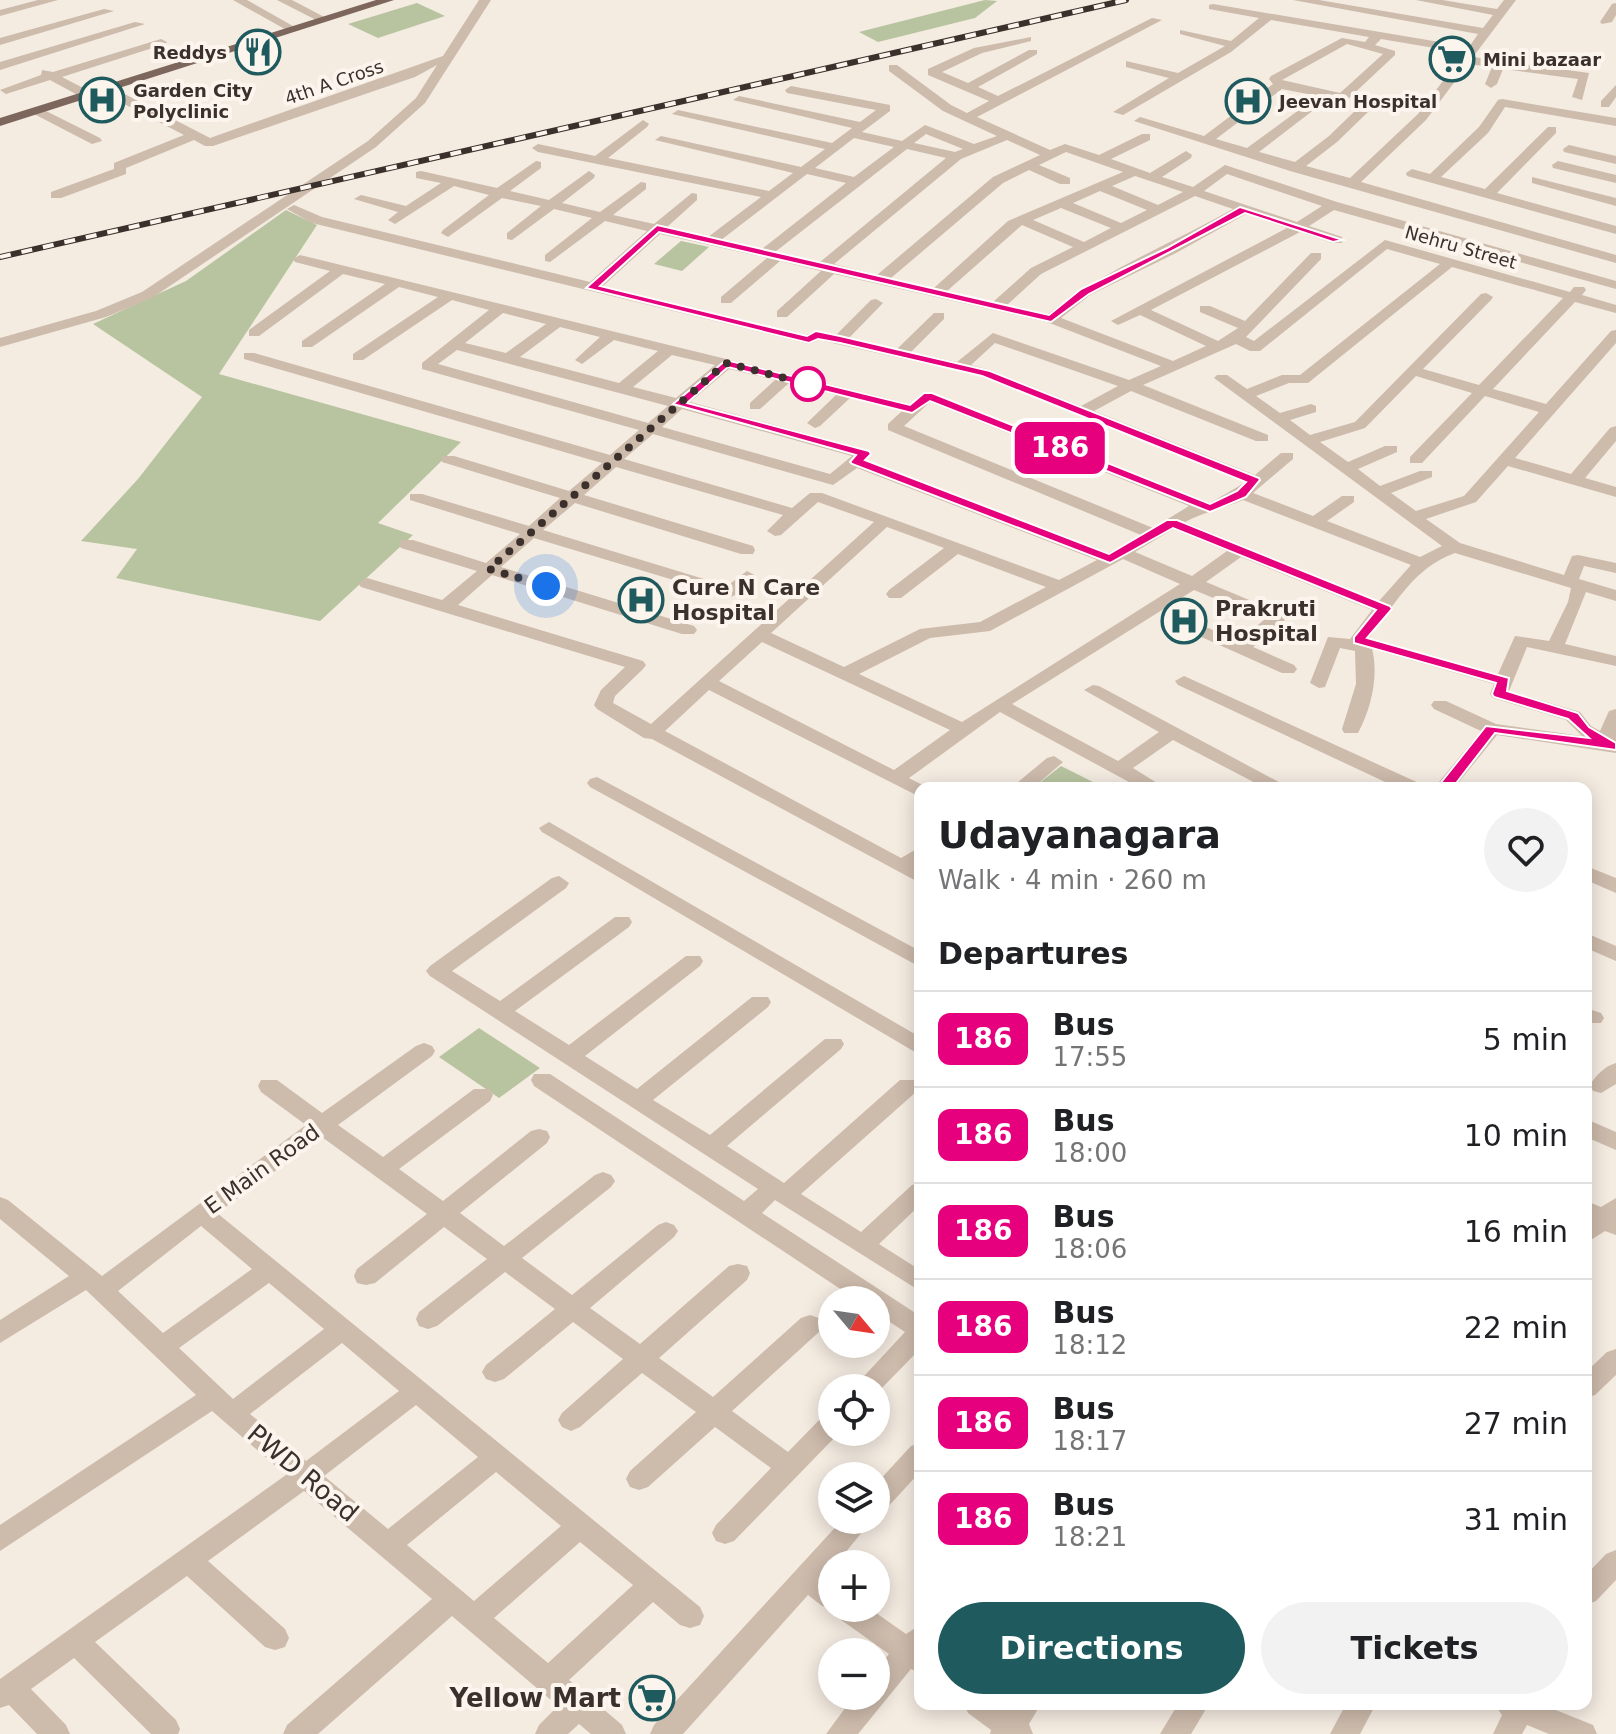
<!DOCTYPE html>
<html lang="en">
<head>
<meta charset="utf-8">
<style>
  body { margin:0; font-family:"DejaVu Sans",sans-serif; background:#f2f2f2; color:#202124; height:100vh; display:flex; flex-direction:column; font-size:30px; white-space:nowrap }
  * { box-sizing:border-box; margin:0 }
  p { font-size:26px; color:#757577 }
  .icon { flex:none; width:44px; height:44px; fill:none; stroke:currentColor; stroke-width:2; stroke-linecap:round; stroke-linejoin:round }
  .map { position:relative; flex:1; overflow:hidden }
  .drawer { position:absolute; left:914px; top:782px; width:678px; height:928px; display:flex; flex-direction:column; background:#fff; border-radius:16px; box-shadow:0 4px 20px #0003 }
  .drawer>* { flex:none }
  .badge { padding:0 16px; border-radius:12px; font-size:28px; line-height:52px }
  .needle { width:52px; rotate:119deg }
  .controls { position:absolute; left:818px; top:1286px; display:grid; gap:16px }
  .controls a { display:grid; place-items:center; width:72px; height:72px; border-radius:50%; background:#fff; box-shadow:0 4px 20px #0003; font-size:40px }
  .you { position:absolute; width:40px; height:40px; margin:-20px; border:6px solid #fff; border-radius:50%; background:#1a73e8; box-shadow:0 0 0 12px #1a73e833 }
  .map>.badge { position:absolute; translate:-50% -50%; box-shadow:0 0 0 4px #fff }
  h2 { padding:0 24px; font-size:30px; line-height:72px }
  .round { display:grid; place-items:center; flex:none; width:84px; height:84px; border-radius:42px; background:#f2f2f2 }
  .overview { display:flex; align-items:center; justify-content:space-between; height:136px; padding:0 24px }
  h1 { font-size:38px; font-weight:800; line-height:60px }
  .primary-button { display:flex; gap:16px; margin-top:auto; padding:16px 24px }
  .primary-button a { flex:1; height:92px; border-radius:48px; background:#1f5a5e; color:#fff; font-size:32px; font-weight:800; line-height:92px; text-align:center }
  .primary-button a+a { background:#f2f2f2; color:#202124 }
  ul { padding:0; list-style:none }
  li { display:flex; align-items:center; gap:24px; height:96px; padding:0 24px; border-top:2px solid #e0e0e0 }
  li div { flex:1 }
  li b { display:block; font-size:30px }
  li em { font-style:normal }
  li .badge { min-width:88px; font-weight:700; text-align:center }
  .map>svg:first-child { display:block }
  .green { fill:#b8c4a0 }
  .lines { fill:none; stroke-linecap:round; stroke-linejoin:round }
  .minor { fill:#cdbbac; fill-rule:evenodd }
  .major { fill:#7d675c; fill-rule:evenodd }
  .rail-casing { stroke:#3b302b; stroke-width:6 }
  .rail { stroke:#fbf5ee; stroke-width:4; stroke-dasharray:11; stroke-linecap:butt }
  .line { fill:#e6007e; stroke:#fff; stroke-width:2 }
  .walk { stroke:#3b302b; stroke-width:8; stroke-dasharray:0 14.4 }
  .stop-dot { fill:#fff; stroke:#e6007e; stroke-width:4 }
  .labels { text-anchor:middle; dominant-baseline:central; stroke-width:8; stroke-linejoin:round; paint-order:stroke }
  .far-poi-label { font-size:18px; font-weight:bold; fill:#3b302b; stroke:#fbf5ee; text-anchor:start }
  .far-street-label { font-size:18px; fill:#3b302b; stroke:#fbf5ee }
  .poi-label { font-size:22px; font-weight:bold; fill:#3b302b; stroke:#fbf5ee; text-anchor:start }
  .street-label { font-size:22px; fill:#3b302b; stroke:#fbf5ee }
  .near-street-label { font-size:26px; fill:#3b302b; stroke:#fbf5ee }
  .near-poi-label { font-size:26px; font-weight:bold; fill:#3b302b; stroke:#fbf5ee; text-anchor:end }
</style>
</head>
<body>
<div class="map">
<svg width="1616" height="1734" viewBox="0 0 1616 1734">
  <rect width="100%" height="100%" fill="#f4ebe1"/>
  <g class="green">
    <polygon points="985,0 997,1 975,18 878,42 859,32"/>
    <polygon points="417,3 445,16 378,38 348,24"/>
    <polygon points="286,210 317,225 219,374 461,442 378,523 413,535 320,621 116,578 137,549 81,541 138,479 202,397 93,324 186,281"/>
    <polygon points="681,241 709,247 682,271 654,264"/>
    <polygon points="1061,766 1105,788 1033,788"/>
    <polygon points="479,1028 540,1068 499,1098 439,1057"/>
  </g>
  <g class="lines">
    <g class="minor">
      <polygon points="38,0 58,0 0,16 0,10"/>
      <polygon points="233,0 247,0 300,30 290,32"/>
      <polygon points="277,0 292,0 330,20 320,22"/>
      <polygon points="479,0 491,0 425,103 376,147 152,298 106,317 0,347 0,338 96,311 142,292 368,141 416,98 437,65 415,77 213,146 205,146 194,140 126,168 126,174 61,198 51,198 51,192 114,169 114,163 184,135 103,93 103,87 111,87 210,138 443,56"/>
      <path d="M1293 0H1319L1483 28 1493 15 1416 0H1442L1497 9 1504 0H1516L1473 57 1589 73 1582 100 1572 97 1578 79 1503 69 1497 84 1491 88 1485 84 1492 67 1468 64 1426 120 1361 182 1616 255V263L1290 171 1134 121 1140 117 1204 136 1273 84 1269 79 1271 76 1342 38 1365 42 1369 37 1271 20 1231 52 1123 115 1113 112 1169 78 1126 67V61L1178 73 1225 46 1180 34V30L1231 41 1259 18 1209 9V5L1213 4 1469 47 1478 34ZM1381 39 1464 53 1418 114 1350 178 1306 166 1337 142 1369 111V105H1361L1329 136 1295 162 1259 152 1324 102 1325 97 1347 100 1395 55V51L1375 45ZM1347 44 1383 54 1340 93 1282 80ZM1282 89 1318 96 1247 148 1216 139Z"/>
      <polygon points="1616,3 1616,15 1612,22 1602,24 1600,22 1612,4"/>
      <polygon points="104,9 114,11 0,45 0,38"/>
      <path d="M1152 18 1162 20 977 117 1050 150 1065 144 1099 155 1142 134H1150V140L1111 159 1150 173 1186 151 1192 155 1191 158 1162 177 1193 187 1225 165 1337 202 1616 281V289L1334 210 1309 226 1342 237V243H1332L1300 232 1151 310 1218 341 1238 328 1200 312V306H1210L1245 321 1311 253H1321V259L1246 337 1254 341 1385 240 1570 292 1574 287H1584L1586 290 1582 295 1616 305V313L1575 302 1493 389 1546 404 1611 331 1616 330V343L1515 458 1571 474 1610 428 1616 426V441L1585 478 1616 487V497L1508 466 1476 502 1426 519 1460 543 1564 575 1572 556 1578 555 1616 563V573L1584 566 1579 579 1616 590V601L1586 592 1565 644 1616 656V666L1527 647 1509 691 1580 712 1591 726 1600 731 1609 711 1616 709V753L1497 735 1454 788H1434L1481 731 1434 709 1431 705 1434 701H1446L1496 724 1582 736 1566 720 1493 698 1490 694 1494 684 1372 649C1379 676 1371 709 1358 733H1344L1342 729 1356 684 1355 651 1340 648 1325 687 1319 688 1310 683 1328 637 1350 639 1372 610 1241 557 1206 582 1283 614 1286 618 1283 622 1253 647 1294 665 1297 669 1294 673H1282L1188 631 1185 627 1188 623 1194 622 1239 641 1265 619 1194 590 1012 704 1118 761 1159 732 1084 690 1093 685 1099 686 1290 788H1265L1173 740 1133 768 1165 788H1140L1000 712 909 778 928 788H920V797L709 690 665 731 901 858 920 847V863L916 866 920 869V883L652 739 644 738 597 709 594 705 601 690 625 667 361 587 358 583 367 578 442 600 477 571 401 548 399 544 401 540H413L486 563 520 534 410 500V494H422L529 526 560 498 442 462V456H454L569 491 602 463 244 359V353H254L610 455 639 430 422 369V363L489 310 452 300 363 360H353V354L438 297 399 287 312 347H302V341L385 284 343 274 259 336H249V330L330 271 295 262 293 259 300 255 910 404 923 393H933L1210 503 1246 482 980 376 819 340 809 344 312 223 287 209 294 205 322 217 590 282 647 231 605 221 550 262 545 261V255L592 218 554 209 512 240 507 239V233L541 206 502 198 448 237 441 233 443 230 489 195 454 186 395 224 388 220 398 212 354 199 361 195 406 206 441 183 416 178V172L421 171 497 188 536 161 541 162V168L510 191 549 200 589 171 595 175 594 178 562 203 600 212 641 182 646 183V189L613 215 654 224 692 193 697 194V200L667 227 708 237 761 197 538 152 532 148 538 144 595 156 643 120 649 124 647 127 608 158 769 191 793 173 655 140 661 136 801 167 825 149 672 114 678 110 832 143 852 128 733 100 739 96 860 122 876 110 787 93 785 90 791 86 890 105V111L862 132 902 141 925 125 974 144 997 136 943 111 889 71V65H897L951 105 967 113 989 101 928 75V69L974 48 1031 37V41L982 53 942 72 968 83 1029 50H1037V54L978 87 998 96ZM926 134 963 149 955 152 914 143ZM854 138 894 147 854 177 815 168ZM1007 140 1040 155 993 177 877 275 834 264 961 159ZM907 149 946 158 820 262 775 252ZM1066 152 1123 172 1008 221 934 288 891 278 1003 183 1029 170 1060 184H1070V178L1039 165ZM807 174 846 183 762 249 721 240ZM1227 174 1322 206 1297 222 1204 191ZM1135 176 1183 192 1158 205 1112 186ZM1100 191 1147 210 1121 223 1073 203ZM1195 196 1233 209C1173 243 1102 271 1048 314L1007 305 1041 274ZM1061 208 1111 228 1084 242 1033 220ZM1246 214 1287 228 1111 321 1118 325 1140 315 1206 346 1173 361 1061 318 1090 295 1176 253ZM1022 225 1073 247 1031 268 993 302 947 291ZM660 234 767 258 721 297V303H731L780 261 821 271 777 311V317H787L834 274 1047 322 1161 366 1129 380 993 333 957 362 911 352 944 319V313H934L897 349 849 338 883 303 876 299 871 300 836 335 816 331 806 335 603 286ZM1387 249 1440 264 1300 375H1282L1247 389 1227 375H1217L1214 378 1442 546 1420 557 1327 521 1354 502V496H1342L1313 516 1253 493 1293 459V453H1281L1255 475 1094 411 1131 391 1256 441H1268V435L1143 385 1236 344 1250 351H1260ZM1452 267 1563 298 1479 385 1423 369 1491 300 1493 297 1486 293 1481 294 1355 422 1310 435 1290 420 1316 412V406L1311 404 1280 413 1256 396 1289 383H1308ZM503 313 546 324 506 353 465 343ZM560 327 600 337 575 360 582 364 614 340 658 351 619 383 520 357ZM995 343 1118 386 1081 406 990 370 971 365ZM457 350 668 406 648 423 438 364ZM672 355 715 365 676 398 633 387ZM729 369 775 380 750 403V409H760L789 383 836 395 807 423 815 428 820 426 850 398 902 411 888 424V430L1141 535 1109 553 866 460 872 454 870 451 690 402ZM1416 376 1472 393 1410 457V463H1422L1485 396 1539 412 1464 496 1416 511 1391 493 1432 477V471H1420L1380 486 1358 469 1397 452V446H1385L1348 462 1320 442 1365 428ZM930 402 1189 506 1153 528 904 426ZM682 409 852 456 830 474 662 427ZM653 434 833 485 857 468 1097 560 1059 580 822 493H810L792 508 624 459ZM616 467 783 515 767 531 775 536 781 535 818 502 874 522 651 724 613 703 615 696 643 669 646 665 643 661 458 605 492 575 682 634H694L697 630 694 626 501 567 534 538 730 597C740 595 750 584 756 576L747 571 727 586 543 530 575 503 741 554H753L755 550 753 546 584 495ZM1243 500 1411 565 1379 601 1185 522C1203 512 1222 509 1243 500ZM887 527 944 548 889 590 886 594 889 598H901L958 554 1046 587 980 622 920 629 844 667 771 633ZM1173 529 1227 551 1192 576 1135 552ZM1455 553 1571 588 1568 602 1549 641 1515 636 1498 674 1369 638C1393 607 1414 567 1455 553ZM1123 559 1180 584 962 722 859 674 930 638 990 631ZM762 642 950 730 894 770 719 681Z"/>
      <polygon points="135,22 145,24 0,70 0,62"/>
      <polygon points="161,39 167,42 165,44 62,77 93,93 93,99 85,99 50,80 6,94 0,90 41,75 42,70 53,72"/>
      <polygon points="1616,85 1616,97 1609,107 1601,107 1601,101"/>
      <polygon points="1502,99 1616,118 1616,126 1505,107 1488,133 1441,177 1485,189 1548,127 1556,127 1556,133 1497,193 1616,226 1616,234 1407,176 1406,173 1412,169 1430,174 1479,127 1498,100"/>
      <polygon points="38,107 100,138 102,141 92,144 34,114 32,111"/>
      <polygon points="1569,145 1616,156 1616,164 1564,152 1563,149"/>
      <polygon points="1558,161 1616,175 1616,183 1553,168 1552,165"/>
      <polygon points="1532,177 1616,198 1616,206 1532,183"/>
      <polygon points="1184,676 1421,784 1424,788 1398,788 1178,685 1175,681"/>
      <polygon points="1054,756 1063,762 1033,788 1011,788 1047,758"/>
      <polygon points="597,777 920,951 920,967 590,787 587,783 590,779"/>
      <polygon points="549,822 920,1037 920,1055 542,832 539,828"/>
      <polygon points="1586,866 1616,878 1616,893 1586,880"/>
      <polygon points="559,876 569,883 566,888 452,971 500,1001 615,917 629,917 632,922 629,927 515,1011 569,1045 686,956 700,956 703,961 700,966 585,1056 637,1089 752,997 768,997 771,1002 768,1007 653,1100 710,1135 825,1039 841,1039 844,1044 841,1049 727,1146 784,1183 900,1080 916,1080 919,1086 916,1092 801,1194 861,1232 912,1185 920,1182 920,1205 879,1244 920,1270 920,1291 775,1200 762,1213 920,1316 920,1349 876,1394 876,1388 853,1388 905,1332 876,1313 876,1300 857,1300 534,1086 531,1080 534,1074 550,1074 744,1201 758,1189 430,976 426,971 430,966 552,878"/>
      <polygon points="1586,933 1616,946 1616,961 1586,948"/>
      <polygon points="1586,1008 1601,1013 1604,1018 1601,1023 1586,1023"/>
      <path d="M424 1043 432 1046 435 1051 432 1056 338 1125 383 1157 474 1089H490L493 1095 490 1101 399 1169 443 1201 531 1131 539 1129 547 1131 550 1137 547 1143 460 1213 504 1246 595 1175 603 1172 611 1175 615 1181 611 1187 522 1258 572 1295 658 1225 666 1222 674 1225 678 1231 674 1237 590 1308 640 1344 729 1266 738 1264 747 1266 750 1273 747 1280 659 1358 713 1397 801 1318 810 1315 819 1318 822 1325 819 1332 732 1411 788 1452 823 1416 832 1412V1432H840L734 1541 725 1544 716 1541 712 1533 716 1525 771 1468 715 1427 648 1487 639 1490 630 1487 626 1479 630 1471 696 1412 642 1373 580 1427 571 1431 562 1427 558 1420 562 1413 623 1359 573 1322 504 1379 495 1382 486 1379 482 1372 486 1365 555 1309 505 1272 437 1326 428 1329 419 1326 416 1319 419 1312 487 1259 444 1227 375 1283 366 1285 357 1283 354 1276 357 1269 427 1214 322 1137 217 1213 700 1607 704 1616 700 1625 690 1628 680 1625 653 1602 569 1680 622 1725 626 1734H591L579 1724 568 1734H535L539 1725 558 1706 452 1616 318 1734H283L287 1725 432 1599 304 1491 208 1561 285 1629 289 1638 285 1647 275 1650 265 1647 187 1576 95 1642 176 1720 180 1729 178 1734H151L74 1658 31 1689 66 1725 70 1734H37L9 1705 0 1708V1679L286 1475 212 1411 0 1551V1525L196 1395 86 1290 0 1343V1320L69 1276 0 1219V1197L8 1200 102 1276 306 1125 261 1092 258 1086 261 1080H277L322 1113 416 1046ZM201 1226 252 1269 163 1333 118 1291ZM269 1283 324 1329 233 1399 179 1348ZM342 1343 399 1391 306 1461 250 1414ZM416 1405 478 1457 388 1529 324 1476ZM496 1472 561 1526 474 1601 407 1545ZM580 1542 633 1585 548 1663 494 1618Z"/>
      <path d="M1616 1063V1084L1601 1093 1593 1091 1590 1085C1596 1075 1605 1066 1616 1063Z"/>
      <polygon points="1586,1119 1616,1132 1616,1150 1586,1137"/>
      <polygon points="1616,1198 1616,1235 1605,1231 1586,1243 1586,1201 1601,1207"/>
      <polygon points="1616,1349 1616,1375 1595,1395 1586,1398 1586,1372 1607,1352"/>
      <polygon points="920,1443 920,1472 885,1510 876,1513 876,1484 911,1446"/>
      <polygon points="842,1520 872,1520 836,1564 832,1564 825,1577 832,1582 832,1608 869,1608 906,1634 920,1625 920,1673 911,1669 858,1734 826,1734 854,1696 876,1696 876,1670 889,1654 837,1617 833,1609 822,1606 808,1595 683,1734 650,1734 654,1725"/>
      <polygon points="1616,1550 1616,1580 1596,1601 1586,1605 1586,1575 1606,1554"/>
      <polygon points="964,1704 1001,1704 1007,1708 1010,1704 1041,1704 1029,1724 1033,1734 990,1734 991,1730 968,1713"/>
      <polygon points="1178,1704 1209,1704 1191,1734 1160,1734"/>
      <polygon points="1346,1704 1376,1704 1360,1734 1330,1734"/>
      <polygon points="1494,1704 1541,1704 1593,1725 1597,1734 1549,1734 1527,1725 1522,1734 1493,1734 1502,1715"/>
    </g>
    <polygon class="major" points="376,0 394,0 0,126 0,118"/>
    <g class="rail-casing">
      <polyline id="rail" points="0,257 1126,0"/>
    </g>
    <use href="#rail" class="rail"/>
  </g>
  <polygon class="line" points="1240,207 1343,240 1333,242 1245,213 1089,294 1051,322 659,232 600,286 807,336 816,331 840,336 990,371 1259,478 1260,480 1246,497 1210,512 930,401 912,413 728,367 687,403 869,451 871,454 865,460 1109,554 1167,520 1177,520 1390,606 1392,609 1367,638 1509,678 1507,691 1578,713 1589,727 1616,743 1616,750 1495,733 1450,791 1439,791 1439,785 1486,726 1589,738 1568,719 1494,697 1492,694 1496,683 1354,643 1354,637 1376,610 1173,528 1110,563 852,464 850,462 856,455 673,404 726,360 910,405 924,393 932,393 1210,504 1237,491 1246,482 982,376 840,343 818,339 809,343 586,288 657,225 1049,315 1081,289 1167,248"/>
  <g class="lines">
    <polyline class="walk" points="546,586 489,569 726,363 808,384"/>
  </g>
  <defs>
    <g id="restaurant-ring" transform="scale(2.3)"><circle r="9.5" fill="#fbf5ee" stroke="#1f5a5e" stroke-width="1.5"/><path d="M-5-6h1v4h1v-4h1v4h1v-4h1v5L-1.5 .5V6h-2V.5L-5-1ZM5-6V6H3V1.5H1.5Q1.5-4 5-6Z" fill="#1f5a5e"/></g>
    <g id="supermarket-ring" transform="scale(2.3)"><circle r="9.5" fill="#fbf5ee" stroke="#1f5a5e" stroke-width="1.5"/><path d="M-6-5.5h2.5l.6 2H6L4.5 2H-2.5L-4.4-4H-6ZM-1.5 3.2a1.3 1.3 0 1 0 .1 0ZM3 3.2a1.3 1.3 0 1 0 .1 0Z" fill="#1f5a5e"/></g>
    <g id="hospital-ring" transform="scale(2.3)"><circle r="9.5" fill="#fbf5ee" stroke="#1f5a5e" stroke-width="1.5"/><path d="M-5-5h3v3.5h4V-5h3V5h-3V1.5h-4V5h-3Z" fill="#1f5a5e"/></g>
  </defs>
  <g fill-rule="evenodd">
    <use href="#restaurant-ring" x="258" y="52"/>
    <use href="#supermarket-ring" x="1452" y="59"/>
    <use href="#hospital-ring" x="102" y="100"/>
    <use href="#hospital-ring" x="1248" y="101"/>
    <use href="#hospital-ring" x="641" y="600"/>
    <use href="#hospital-ring" x="1184" y="621"/>
    <use href="#supermarket-ring" x="652" y="1698"/>
  </g>
  <circle class="stop-dot" cx="808" cy="384" r="16"/>
  <g class="labels">
    <g class="far-poi-label">
      <text x="227" y="52" text-anchor="end">Reddys</text>
      <text x="1483" y="59">Mini bazaar</text>
      <text x="133" y="90">Garden City<tspan x="133" dy="21">Polyclinic</tspan></text>
      <text x="1279" y="101">Jeevan Hospital</text>
    </g>
    <g class="far-street-label">
      <text transform="translate(334 82) rotate(-19)">4th A Cross</text>
      <text transform="translate(1461 247) rotate(16)">Nehru Street</text>
    </g>
    <g class="poi-label">
      <text x="672" y="587">Cure N Care<tspan x="672" dy="25">Hospital</tspan></text>
      <text x="1215" y="608">Prakruti<tspan x="1215" dy="25">Hospital</tspan></text>
    </g>
    <g class="street-label">
      <text transform="translate(262 1169) rotate(-36)">E Main Road</text>
    </g>
    <g class="near-street-label">
      <text transform="translate(303 1473) rotate(40)">PWD Road</text>
    </g>
    <g class="near-poi-label">
      <text x="621" y="1698">Yellow Mart</text>
    </g>
  </g>
</svg>
<div class="controls">
<a><svg class="needle" viewBox="-14 -14 28 28"><path d="M0-13l5 13h-10z" fill="#e53935"/><path d="M0 13l5-13h-10z" fill="#757577"/></svg></a>
<a><svg class="icon" aria-label="locate" viewBox="0 0 24 24"><circle cx="12" cy="12" r="6"/><path d="M12 2v4M12 18v4M2 12h4M18 12h4"/></svg></a>
<a><svg class="icon" aria-label="layers" viewBox="0 0 24 24"><path d="M12 4l9 5-9 5-9-5zM3 14l9 5 9-5"/></svg></a>
<a>+</a>
<a>−</a>
</div>
<div class="you" style="left:546px;top:586px"></div>
<b class="badge" style="left:1060px;top:448px;background:#e6007e;color:#fff">186</b>
<section class="drawer">
<div class="overview"><div><h1>Udayanagara</h1><p>Walk · 4 min · 260 m</p></div><a class="round"><svg class="icon" aria-label="heart" viewBox="0 0 24 24"><path d="M12 20l-8-8c-3-5 5-10 8-4 3-6 11-1 8 4z"/></svg></a></div>
<h2>Departures</h2>
<ul>
<li><span class="badge" style="background:#e6007e;color:#fff">186</span><div><b>Bus</b><p>17:55</p></div><em>5 min</em></li>
<li><span class="badge" style="background:#e6007e;color:#fff">186</span><div><b>Bus</b><p>18:00</p></div><em>10 min</em></li>
<li><span class="badge" style="background:#e6007e;color:#fff">186</span><div><b>Bus</b><p>18:06</p></div><em>16 min</em></li>
<li><span class="badge" style="background:#e6007e;color:#fff">186</span><div><b>Bus</b><p>18:12</p></div><em>22 min</em></li>
<li><span class="badge" style="background:#e6007e;color:#fff">186</span><div><b>Bus</b><p>18:17</p></div><em>27 min</em></li>
<li><span class="badge" style="background:#e6007e;color:#fff">186</span><div><b>Bus</b><p>18:21</p></div><em>31 min</em></li>
</ul>
<div class="primary-button"><a>Directions</a><a>Tickets</a></div>
</section>
</div>
</body>
</html>
